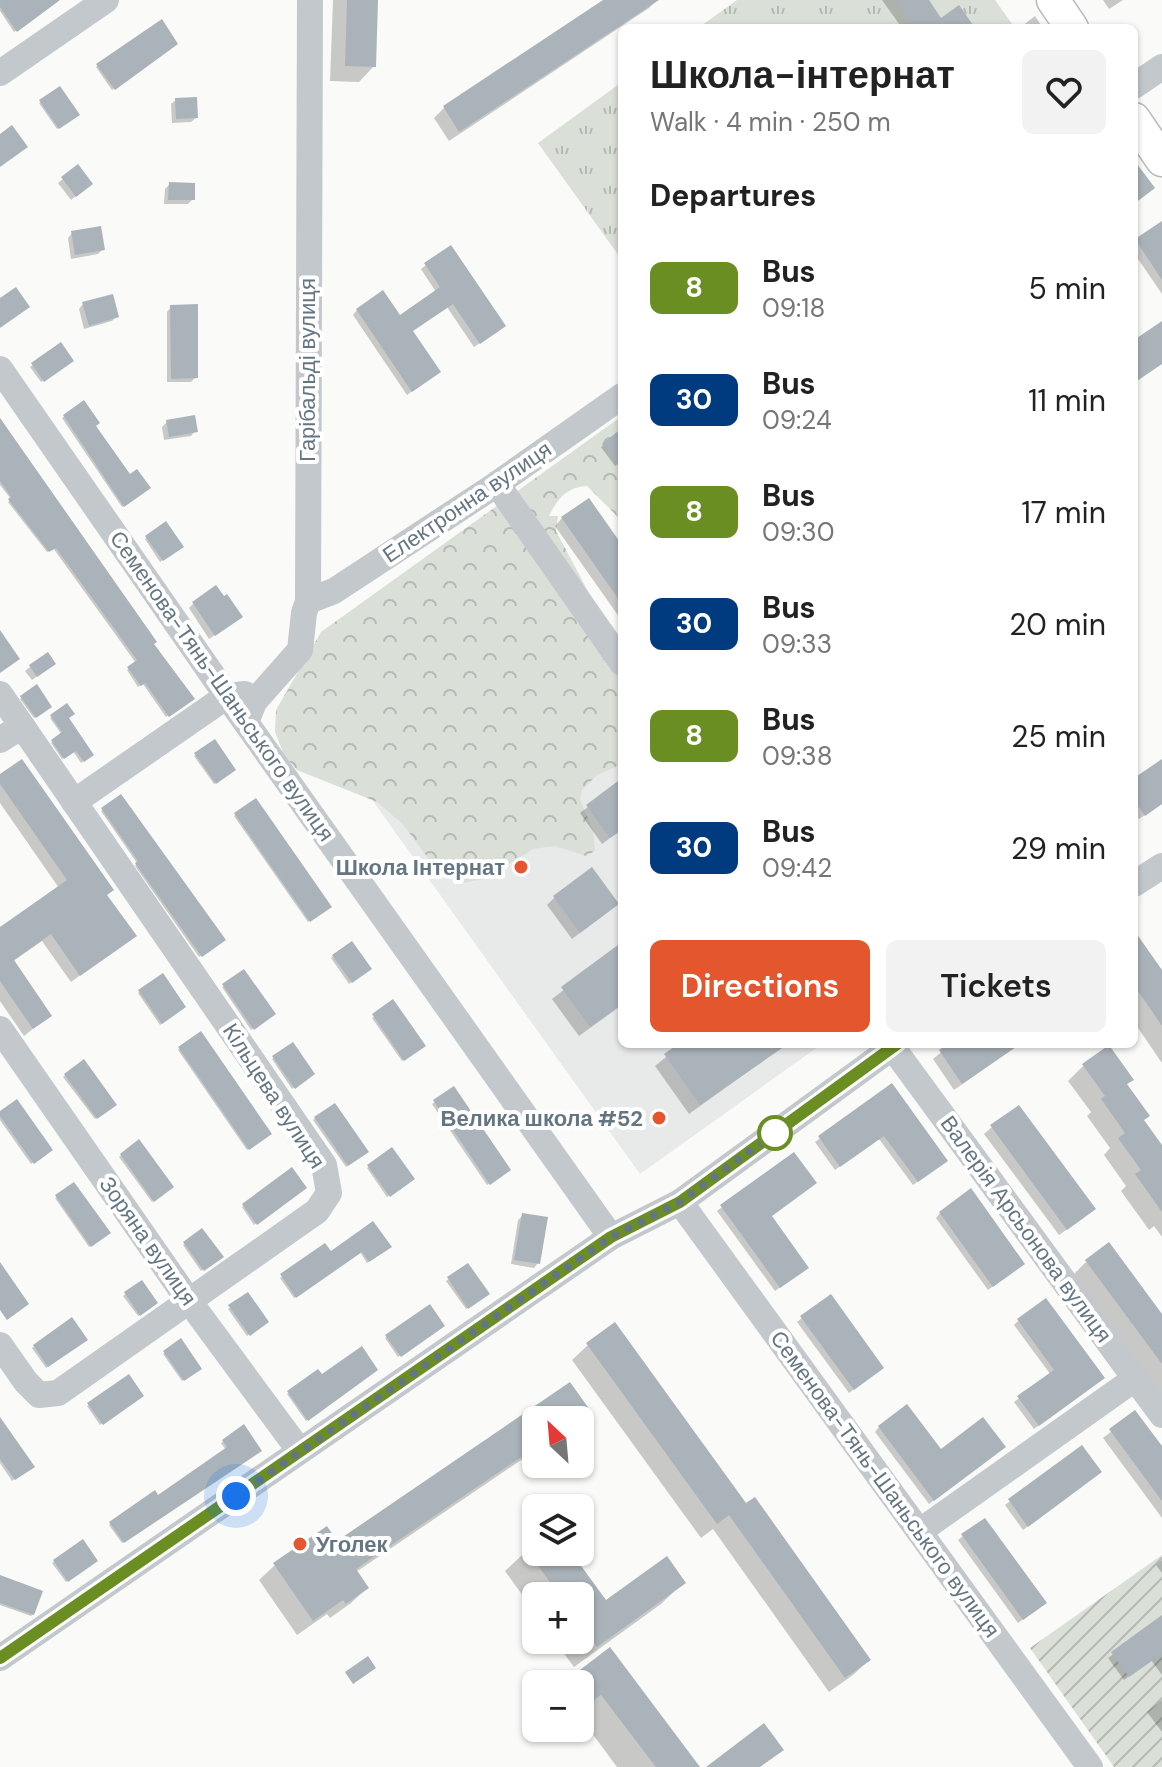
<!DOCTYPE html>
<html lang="en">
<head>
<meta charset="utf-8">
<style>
  body { margin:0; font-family:"DM Sans",sans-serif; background:#f2f2f2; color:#222; height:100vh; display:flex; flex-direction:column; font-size:30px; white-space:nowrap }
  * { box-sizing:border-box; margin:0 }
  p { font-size:26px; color:#767676 }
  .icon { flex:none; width:44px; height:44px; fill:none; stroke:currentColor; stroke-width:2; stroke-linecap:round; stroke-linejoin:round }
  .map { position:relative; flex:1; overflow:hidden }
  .side { position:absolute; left:618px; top:24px; width:520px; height:1024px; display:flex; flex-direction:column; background:#fff; border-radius:12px; box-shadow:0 2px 6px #0004 }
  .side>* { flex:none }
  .badge { padding:0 16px; border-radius:12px; font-size:28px; line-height:52px }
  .needle { width:52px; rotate:334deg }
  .tools { position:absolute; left:522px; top:1406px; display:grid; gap:16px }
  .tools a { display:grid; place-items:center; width:72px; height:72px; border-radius:12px; background:#fff; box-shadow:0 2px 6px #0004; font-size:40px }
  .you { position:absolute; width:40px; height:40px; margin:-20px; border:6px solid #fff; border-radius:50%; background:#1a73e8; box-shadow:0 0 0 12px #1a73e833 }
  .map>.badge { position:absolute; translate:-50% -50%; box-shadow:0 0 0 4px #fff }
  h2 { padding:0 32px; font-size:30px; line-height:72px }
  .round { display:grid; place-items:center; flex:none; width:84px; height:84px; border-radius:12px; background:#f2f2f2 }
  .summary { display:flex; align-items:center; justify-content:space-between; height:136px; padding:0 32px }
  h1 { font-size:38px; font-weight:600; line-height:60px }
  .action { display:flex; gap:16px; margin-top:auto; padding:16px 32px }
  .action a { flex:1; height:92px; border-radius:12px; background:#e4572e; color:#fff; font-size:32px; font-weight:600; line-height:92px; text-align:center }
  .action a+a { background:#f2f2f2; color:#222 }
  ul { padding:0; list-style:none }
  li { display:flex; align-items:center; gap:24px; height:112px; padding:0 32px }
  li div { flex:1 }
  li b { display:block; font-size:30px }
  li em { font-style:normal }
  li .badge { min-width:88px; font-weight:700; text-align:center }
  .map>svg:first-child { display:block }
  .built { fill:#e8e9e9 }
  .forest { fill:url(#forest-crowns) }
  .park { fill:url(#park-tufts) }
  .garden { fill:url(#garden-furrows) }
  .shadow { fill:#0003 }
  .building { fill:#aab3b9 }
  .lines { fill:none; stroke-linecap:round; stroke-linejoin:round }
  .major-casing { stroke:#b5babe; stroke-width:35 }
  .minor { stroke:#c3c8cc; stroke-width:26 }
  .major { stroke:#fff; stroke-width:32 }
  .line-casing { stroke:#fff; stroke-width:18 }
  .line { stroke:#6b8e23; stroke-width:12 }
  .walk { stroke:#657683; stroke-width:8; stroke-dasharray:0 14.4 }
  .poi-dot { fill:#e4572e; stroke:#fff; stroke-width:3 }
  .stop-dot { fill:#fff; stroke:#6b8e23; stroke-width:4 }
  .labels { text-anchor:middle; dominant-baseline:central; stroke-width:8; stroke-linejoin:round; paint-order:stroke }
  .street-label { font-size:22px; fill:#657683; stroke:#fff }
  .poi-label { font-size:22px; font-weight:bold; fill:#657683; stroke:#fff; text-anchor:end }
</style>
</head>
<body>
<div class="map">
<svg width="1162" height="1767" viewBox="0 0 1162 1767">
  <defs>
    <pattern id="forest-crowns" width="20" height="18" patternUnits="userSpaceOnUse" patternTransform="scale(2)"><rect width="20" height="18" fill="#dadfd7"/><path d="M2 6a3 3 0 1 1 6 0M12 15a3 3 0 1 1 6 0" fill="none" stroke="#b4b9b4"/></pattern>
    <pattern id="park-tufts" width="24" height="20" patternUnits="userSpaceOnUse" patternTransform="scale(2)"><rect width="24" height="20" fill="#dadfd7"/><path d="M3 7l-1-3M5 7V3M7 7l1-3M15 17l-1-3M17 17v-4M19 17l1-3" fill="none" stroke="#b4b9b4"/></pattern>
    <pattern id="garden-furrows" width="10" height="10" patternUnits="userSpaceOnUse" patternTransform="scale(2)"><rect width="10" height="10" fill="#dadfd7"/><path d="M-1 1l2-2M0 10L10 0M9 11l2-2" fill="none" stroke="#b4b9b4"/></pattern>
  </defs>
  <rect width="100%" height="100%" fill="#fafaf8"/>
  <polygon class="built" points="292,688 622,716 622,1044 822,1044 640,1174"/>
  <path class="forest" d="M622 416V521L587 486C567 487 558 498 549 516H558L556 531 591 597 622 645V764L597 775 582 790 580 800 593 830 595 851 586 856 555 846 533 849 485 879 462 883 428 858 402 823 377 802 297 770 284 755 275 732 276 710 321 632Z"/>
  <g class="park">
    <polygon points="737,0 995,0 1015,28 698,28"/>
    <polygon points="622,82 622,260 538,143"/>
  </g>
  <polygon class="garden" points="1162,1555 1162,1767 1114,1767 1030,1648"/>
  <g class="shadow">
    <polygon points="4,0 59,0 14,32 0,11 0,3"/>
    <polygon points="333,0 376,0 374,66 359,82 330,81"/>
    <polygon points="607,0 657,0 649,8 449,141 434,118 444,108"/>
    <polygon points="882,0 926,0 940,20 973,28 902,28"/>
    <polygon points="1103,0 1123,0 1109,9"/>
    <polygon points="1035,16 1043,28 1021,28 1022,26"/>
    <polygon points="176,44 112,90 96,67 98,65"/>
    <polygon points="60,89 77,114 57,129 39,103"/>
    <polygon points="176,100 196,118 191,122 172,123 171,104"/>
    <polygon points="78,167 86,188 71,200 58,183"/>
    <polygon points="170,184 193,199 188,204 164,204 165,189"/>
    <polygon points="1162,223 1162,294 1134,253 1134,242"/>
    <polygon points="72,233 103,249 98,254 71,259 68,238"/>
    <polygon points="426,265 499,331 474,347 447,307 411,331 439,372 407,395 353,315 357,310 399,317 436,292 421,269"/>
    <polygon points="83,304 117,316 112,321 84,329 79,309"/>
    <polygon points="171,307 196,377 191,382 167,382 167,312"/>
    <polygon points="60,345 71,361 41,382 30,367"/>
    <polygon points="83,403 94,426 130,477 148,488 122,507 62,418"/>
    <polygon points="0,418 190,700 166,717 143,684 138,687 127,670 136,663 53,548 47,552 8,502 11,499 0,485"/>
    <polygon points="167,422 195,431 191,436 164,440 162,427"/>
    <polygon points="622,431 622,460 615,466 601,447"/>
    <polygon points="562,518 622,549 622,621 555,526"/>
    <polygon points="166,524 182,547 160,562 145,539"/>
    <polygon points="193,604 236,621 209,639 189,608"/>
    <polygon points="47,654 49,668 32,680 25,671"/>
    <polygon points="37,687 50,707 34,718 20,699"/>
    <polygon points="66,706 66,718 91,755 81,763 73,751 62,759 51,743 62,735 50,718"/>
    <polygon points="214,742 234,770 214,784 194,756"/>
    <polygon points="1162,762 1162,804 1139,819 1134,811 1134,780"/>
    <polygon points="0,777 134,936 71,982 42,941 12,962 50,1015 24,1036 0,1001 0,929 59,888 0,803"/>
    <polygon points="622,781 622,832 621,830 602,844 580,813"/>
    <polygon points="121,797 222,942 199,957 135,866 137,863 101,811"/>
    <polygon points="255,801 329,907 308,922 234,816"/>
    <polygon points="554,898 609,911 572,939 547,905"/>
    <polygon points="351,944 369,969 349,984 331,958"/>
    <polygon points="622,945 622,1005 579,1036 552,999"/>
    <polygon points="1134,946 1162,974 1162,1063 1134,1022"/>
    <polygon points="244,972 273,1014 251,1030 222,987"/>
    <polygon points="162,976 184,1007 160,1025 138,993"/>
    <polygon points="393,1002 423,1045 402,1061 372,1018"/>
    <polygon points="200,1033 269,1134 247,1150 178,1050"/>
    <polygon points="292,1044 313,1074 292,1089 272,1059"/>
    <polygon points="682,1044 786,1044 689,1114 655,1066"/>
    <polygon points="951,1044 1020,1044 954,1090 933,1059"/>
    <polygon points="83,1062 114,1104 95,1119 63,1077"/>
    <polygon points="1083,1066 1125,1085 1142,1121 1162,1149 1162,1237 1154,1226 1149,1230 1121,1191 1126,1186 1104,1155 1110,1148 1087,1116 1091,1112 1068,1081"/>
    <polygon points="891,1086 941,1165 913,1185 879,1139 835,1170 815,1142"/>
    <polygon points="454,1089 508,1170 487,1185 432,1104"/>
    <polygon points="334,1105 366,1152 346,1167 313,1120"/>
    <polygon points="0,1113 50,1150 31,1164 0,1120"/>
    <polygon points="992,1127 1086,1216 1059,1235 984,1134"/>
    <polygon points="139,1142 172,1187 152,1202 119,1157"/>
    <polygon points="392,1150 413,1179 387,1197 367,1168"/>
    <polygon points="292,1170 305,1187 254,1225 242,1207"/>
    <polygon points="74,1184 108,1233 89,1247 55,1198"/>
    <polygon points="722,1207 770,1217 802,1272 775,1291 717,1211"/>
    <polygon points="940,1213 1018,1268 988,1290 936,1218"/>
    <polygon points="523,1215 538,1263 534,1268 511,1264 518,1220"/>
    <polygon points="202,1231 221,1257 201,1271 183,1245"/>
    <polygon points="324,1246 330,1254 389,1247 367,1263 360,1252 294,1298 280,1278"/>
    <polygon points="1086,1262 1162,1318 1162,1400 1071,1277"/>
    <polygon points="467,1265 487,1294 466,1309 446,1281"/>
    <polygon points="141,1282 156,1303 138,1316 123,1296"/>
    <polygon points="247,1294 266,1322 247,1336 228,1309"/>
    <polygon points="429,1307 443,1326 398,1357 385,1338"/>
    <polygon points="802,1318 877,1372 849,1393 797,1322"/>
    <polygon points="72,1320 86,1339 46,1368 32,1348"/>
    <polygon points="1018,1321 1098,1382 1034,1429 1014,1402 1051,1375 1014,1325"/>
    <polygon points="181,1341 200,1368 182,1381 163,1354"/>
    <polygon points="588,1345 745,1506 869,1660 853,1675 829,1692 713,1529 701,1538 572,1360"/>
    <polygon points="375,1370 306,1421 287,1394 318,1372 321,1377"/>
    <polygon points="128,1377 141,1396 100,1425 87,1406"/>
    <polygon points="570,1385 587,1410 577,1420 536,1420 536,1450 356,1572 367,1588 351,1603 330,1618 327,1614 297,1635 259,1580 275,1565 336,1544"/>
    <polygon points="1135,1413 1162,1450 1162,1518 1103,1438"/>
    <polygon points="243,1427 258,1452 122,1543 109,1525 111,1523 157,1498 226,1450 221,1443"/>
    <polygon points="879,1427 941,1451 999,1451 929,1504 875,1432"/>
    <polygon points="0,1430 32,1466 12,1481 0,1463"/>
    <polygon points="1082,1448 1095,1476 1023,1530 1005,1505"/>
    <polygon points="963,1536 1040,1607 1018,1623 958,1540"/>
    <polygon points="82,1542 96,1561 66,1582 52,1563"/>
    <polygon points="536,1542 536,1552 569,1552 605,1603 683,1583 661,1604 574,1667 554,1640 580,1640 580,1596 536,1596 536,1614 505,1571"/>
    <polygon points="1162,1560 1162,1573 1156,1565"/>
    <polygon points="0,1578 33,1614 31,1616 0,1605"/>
    <polygon points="1162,1618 1162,1675 1151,1660 1124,1680 1108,1658"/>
    <polygon points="610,1650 698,1767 617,1767 580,1717 580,1684 567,1684"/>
    <polygon points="1162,1700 1162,1732 1147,1712"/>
  </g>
  <g class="building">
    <polygon points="0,0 60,0 17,32 0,7"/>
    <polygon points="347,0 378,0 376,67 345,66"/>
    <polygon points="603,0 659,0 459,132 443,106"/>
    <polygon points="895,0 929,0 941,18 959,5 975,28 915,28"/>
    <polygon points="162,19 178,44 115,90 96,64"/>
    <polygon points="60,86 80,115 59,129 39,100"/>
    <polygon points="197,97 198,118 176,119 175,98"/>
    <polygon points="12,125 28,147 0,167 0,134"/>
    <polygon points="1134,160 1155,188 1134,204"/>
    <polygon points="78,164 93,184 76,197 61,177"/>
    <polygon points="169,182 195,183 195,200 168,200"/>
    <polygon points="1162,221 1162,280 1135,239"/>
    <polygon points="101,226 105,250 75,255 71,231"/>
    <polygon points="451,245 506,326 480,344 453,304 413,331 441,372 412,392 356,309 383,290 400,315 440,287 424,263"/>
    <polygon points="16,287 30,307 0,328 0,298"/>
    <polygon points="113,294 119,317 89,326 82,302"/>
    <polygon points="198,304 198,378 171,379 170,305"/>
    <polygon points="1162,321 1162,364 1134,383 1134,340"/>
    <polygon points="61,342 74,361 44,382 31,363"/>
    <polygon points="84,400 100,423 96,426 130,474 137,469 151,488 124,507 63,415"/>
    <polygon points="195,415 198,432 169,437 166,420"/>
    <polygon points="0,418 157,642 154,644 195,699 169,717 145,683 141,686 127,667 137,660 56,548 49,552 8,499 11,497 0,481"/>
    <polygon points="622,428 622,471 602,444"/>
    <polygon points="589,498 622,545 622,604 561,517"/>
    <polygon points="166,521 184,547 163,561 145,536"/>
    <polygon points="216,585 224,596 227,594 243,617 215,636 192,602"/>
    <polygon points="0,630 20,659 0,673"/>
    <polygon points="48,652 56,664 37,677 29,665"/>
    <polygon points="37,684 52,707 36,718 20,696"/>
    <polygon points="67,703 75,714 69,718 94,755 84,762 76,751 64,759 51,740 62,732 50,715"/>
    <polygon points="215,739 236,770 216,784 194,753"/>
    <polygon points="22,759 114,890 107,895 137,936 80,976 51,934 14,960 52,1016 33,1029 0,981 0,927 67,880 0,784 0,774"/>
    <polygon points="1162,759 1162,804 1145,816 1134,800 1134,778"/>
    <polygon points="622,778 622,830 610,838 586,805"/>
    <polygon points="121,794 226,940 202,957 135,863 138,861 101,808"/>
    <polygon points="256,798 332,907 310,922 234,813"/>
    <polygon points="592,867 619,904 580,933 553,896"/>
    <polygon points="1134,930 1162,970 1162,1026 1134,985"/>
    <polygon points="352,941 372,969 352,983 332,955"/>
    <polygon points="622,942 622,1004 590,1027 561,987"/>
    <polygon points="244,969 276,1014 254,1030 222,984"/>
    <polygon points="163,973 186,1007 162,1024 138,990"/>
    <polygon points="393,999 426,1046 404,1061 372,1014"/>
    <polygon points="201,1031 272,1134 249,1150 178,1047"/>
    <polygon points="293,1042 315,1074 295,1089 272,1056"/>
    <polygon points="678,1044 788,1044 700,1105 664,1054"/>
    <polygon points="948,1044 1020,1044 962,1084 939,1050"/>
    <polygon points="1109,1045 1134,1080 1127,1084 1150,1116 1144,1120 1162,1145 1162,1212 1135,1174 1141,1170 1118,1138 1125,1133 1101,1099 1105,1096 1082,1064"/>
    <polygon points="84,1059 117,1105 97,1119 64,1074"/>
    <polygon points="892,1083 948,1161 918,1182 884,1136 840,1167 818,1136"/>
    <polygon points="454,1086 511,1170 490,1185 433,1100"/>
    <polygon points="17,1099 53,1150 34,1164 0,1116 0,1111"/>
    <polygon points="335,1103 369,1152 348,1166 314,1117"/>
    <polygon points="1019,1105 1096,1209 1067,1230 990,1125"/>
    <polygon points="139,1139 174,1187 154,1202 120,1154"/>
    <polygon points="392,1147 415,1179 390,1197 367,1165"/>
    <polygon points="794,1152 817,1183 772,1216 809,1268 780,1288 720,1205"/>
    <polygon points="292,1167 307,1188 257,1225 242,1204"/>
    <polygon points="74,1182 111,1233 91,1247 55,1195"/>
    <polygon points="971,1188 1025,1264 993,1287 939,1212"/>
    <polygon points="522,1213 548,1217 540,1264 514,1260"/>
    <polygon points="373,1221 392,1247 369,1262 362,1252 296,1298 280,1274 325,1243 331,1251"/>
    <polygon points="202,1228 224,1257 204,1271 183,1242"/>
    <polygon points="1109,1242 1162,1314 1162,1364 1085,1260"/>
    <polygon points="0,1262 29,1304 7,1320 0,1310"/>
    <polygon points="468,1263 490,1294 468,1309 447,1277"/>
    <polygon points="142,1280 158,1303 140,1316 124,1292"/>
    <polygon points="248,1292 269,1322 250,1336 228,1305"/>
    <polygon points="831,1294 884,1368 854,1390 800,1316"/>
    <polygon points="1046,1298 1105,1378 1039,1426 1017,1396 1054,1370 1017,1319"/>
    <polygon points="430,1304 445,1326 401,1357 385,1335"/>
    <polygon points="72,1317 88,1340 48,1367 33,1345"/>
    <polygon points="615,1322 746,1503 755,1497 871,1660 845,1678 729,1515 717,1524 586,1343"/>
    <polygon points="181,1338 202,1369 184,1381 163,1351"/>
    <polygon points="362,1346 378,1370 308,1421 287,1391 318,1369 322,1374"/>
    <polygon points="129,1374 144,1396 103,1425 87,1403"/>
    <polygon points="570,1382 590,1410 576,1420 536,1420 536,1447 356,1569 369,1588 346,1604 343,1600 313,1621 273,1563 327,1526 337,1541"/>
    <polygon points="907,1404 941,1449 983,1417 1006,1447 934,1501 878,1426"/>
    <polygon points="1135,1410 1162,1446 1162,1501 1109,1429"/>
    <polygon points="0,1417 35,1467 15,1480 0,1459"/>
    <polygon points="244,1424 262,1451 124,1543 109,1522 155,1490 158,1495 227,1447 222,1440"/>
    <polygon points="1082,1445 1102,1472 1028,1527 1008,1499"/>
    <polygon points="985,1518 1047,1603 1023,1620 961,1534"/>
    <polygon points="83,1539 98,1561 68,1582 53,1560"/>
    <polygon points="528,1552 571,1552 606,1600 667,1556 686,1583 597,1647 580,1624 580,1596 560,1596"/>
    <polygon points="0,1575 43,1591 34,1615 0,1603"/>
    <polygon points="1162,1615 1162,1654 1129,1677 1111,1652"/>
    <polygon points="610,1647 700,1767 656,1767 601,1695 591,1702 580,1684 572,1676"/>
    <polygon points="368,1656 376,1668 353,1684 345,1672"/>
    <polygon points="764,1723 784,1750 760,1767 706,1767"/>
  </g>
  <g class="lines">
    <g class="major-casing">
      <g id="major">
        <polyline points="1053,0 1072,28"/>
        <polyline points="1134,119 1162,160"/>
      </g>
    </g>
    <g class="minor">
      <polyline points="0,73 106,0"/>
      <polyline points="1134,86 1162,67"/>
      <polyline points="0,369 227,696 611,1237"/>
      <polyline points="497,484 622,663"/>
      <polyline points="308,601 334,591 497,484 622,396"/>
      <polyline points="0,694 324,1165 329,1193 317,1211 58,1393 39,1395 26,1382 0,1345"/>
      <polyline points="247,720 254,702 300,650 304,613 308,601 310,0"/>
      <polyline points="0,740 22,726"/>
      <polyline points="74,802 227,696 245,694"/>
      <polyline points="1134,884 1162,866"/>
      <polyline points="0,1029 189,1301 299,1450"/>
      <polyline points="890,1044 1162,1415"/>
      <polyline points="680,1202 1090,1767"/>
      <polyline points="920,1531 1136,1378"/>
      <polyline points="0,1658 611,1237 680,1202 897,1044"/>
    </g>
    <use href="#major" class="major"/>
  </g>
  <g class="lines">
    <g class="line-casing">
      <polyline id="line" points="0,1658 611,1237 680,1202 897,1044"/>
    </g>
    <use href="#line" class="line"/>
    <polyline class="walk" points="236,1496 611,1237 680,1202 775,1133"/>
  </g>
  <g class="poi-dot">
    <circle cx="521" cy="867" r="8"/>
    <circle cx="659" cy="1118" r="8"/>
    <circle cx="300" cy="1544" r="8"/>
  </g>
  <circle class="stop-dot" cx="775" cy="1133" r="16"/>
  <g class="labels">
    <g class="street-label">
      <text transform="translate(307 370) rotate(-90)">Гарібальді вулиця</text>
      <text transform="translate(467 502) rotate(-34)">Електронна вулиця</text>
      <text transform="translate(222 686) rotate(55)">Семенова-Тянь-Шаньського вулиця</text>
      <text transform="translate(274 1096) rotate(57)">Кільцева вулиця</text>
      <text transform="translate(1026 1229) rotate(54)">Валерія Арсьонова вулиця</text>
      <text transform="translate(148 1241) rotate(55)">Зоряна вулиця</text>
      <text transform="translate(885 1484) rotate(54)">Семенова-Тянь-Шаньського вулиця</text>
    </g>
    <g class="poi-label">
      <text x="505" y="867">Школа Інтернат</text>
      <text x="643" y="1118">Велика школа #52</text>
      <text x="316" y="1544" text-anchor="start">Уголек</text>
    </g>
  </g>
</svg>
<div class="tools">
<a><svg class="needle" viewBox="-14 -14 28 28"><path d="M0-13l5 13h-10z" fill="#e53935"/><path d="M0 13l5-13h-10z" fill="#767676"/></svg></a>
<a><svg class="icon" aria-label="layers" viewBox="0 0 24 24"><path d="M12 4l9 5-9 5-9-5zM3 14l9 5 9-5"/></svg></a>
<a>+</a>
<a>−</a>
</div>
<div class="you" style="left:236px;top:1496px"></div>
<section class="side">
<div class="summary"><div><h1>Школа-інтернат</h1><p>Walk · 4 min · 250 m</p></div><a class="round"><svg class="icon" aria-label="heart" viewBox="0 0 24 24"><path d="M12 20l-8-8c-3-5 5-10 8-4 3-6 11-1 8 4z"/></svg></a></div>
<h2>Departures</h2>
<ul>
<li><span class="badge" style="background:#6b8e23;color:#fff">8</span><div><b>Bus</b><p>09:18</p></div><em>5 min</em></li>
<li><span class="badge" style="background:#003b80;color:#fff">30</span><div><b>Bus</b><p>09:24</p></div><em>11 min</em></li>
<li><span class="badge" style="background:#6b8e23;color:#fff">8</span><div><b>Bus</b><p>09:30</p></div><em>17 min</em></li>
<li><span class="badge" style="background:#003b80;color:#fff">30</span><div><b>Bus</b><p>09:33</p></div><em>20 min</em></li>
<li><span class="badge" style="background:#6b8e23;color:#fff">8</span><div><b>Bus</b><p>09:38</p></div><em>25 min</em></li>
<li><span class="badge" style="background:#003b80;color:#fff">30</span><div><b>Bus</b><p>09:42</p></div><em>29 min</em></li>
</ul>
<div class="action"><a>Directions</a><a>Tickets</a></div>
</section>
</div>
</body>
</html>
